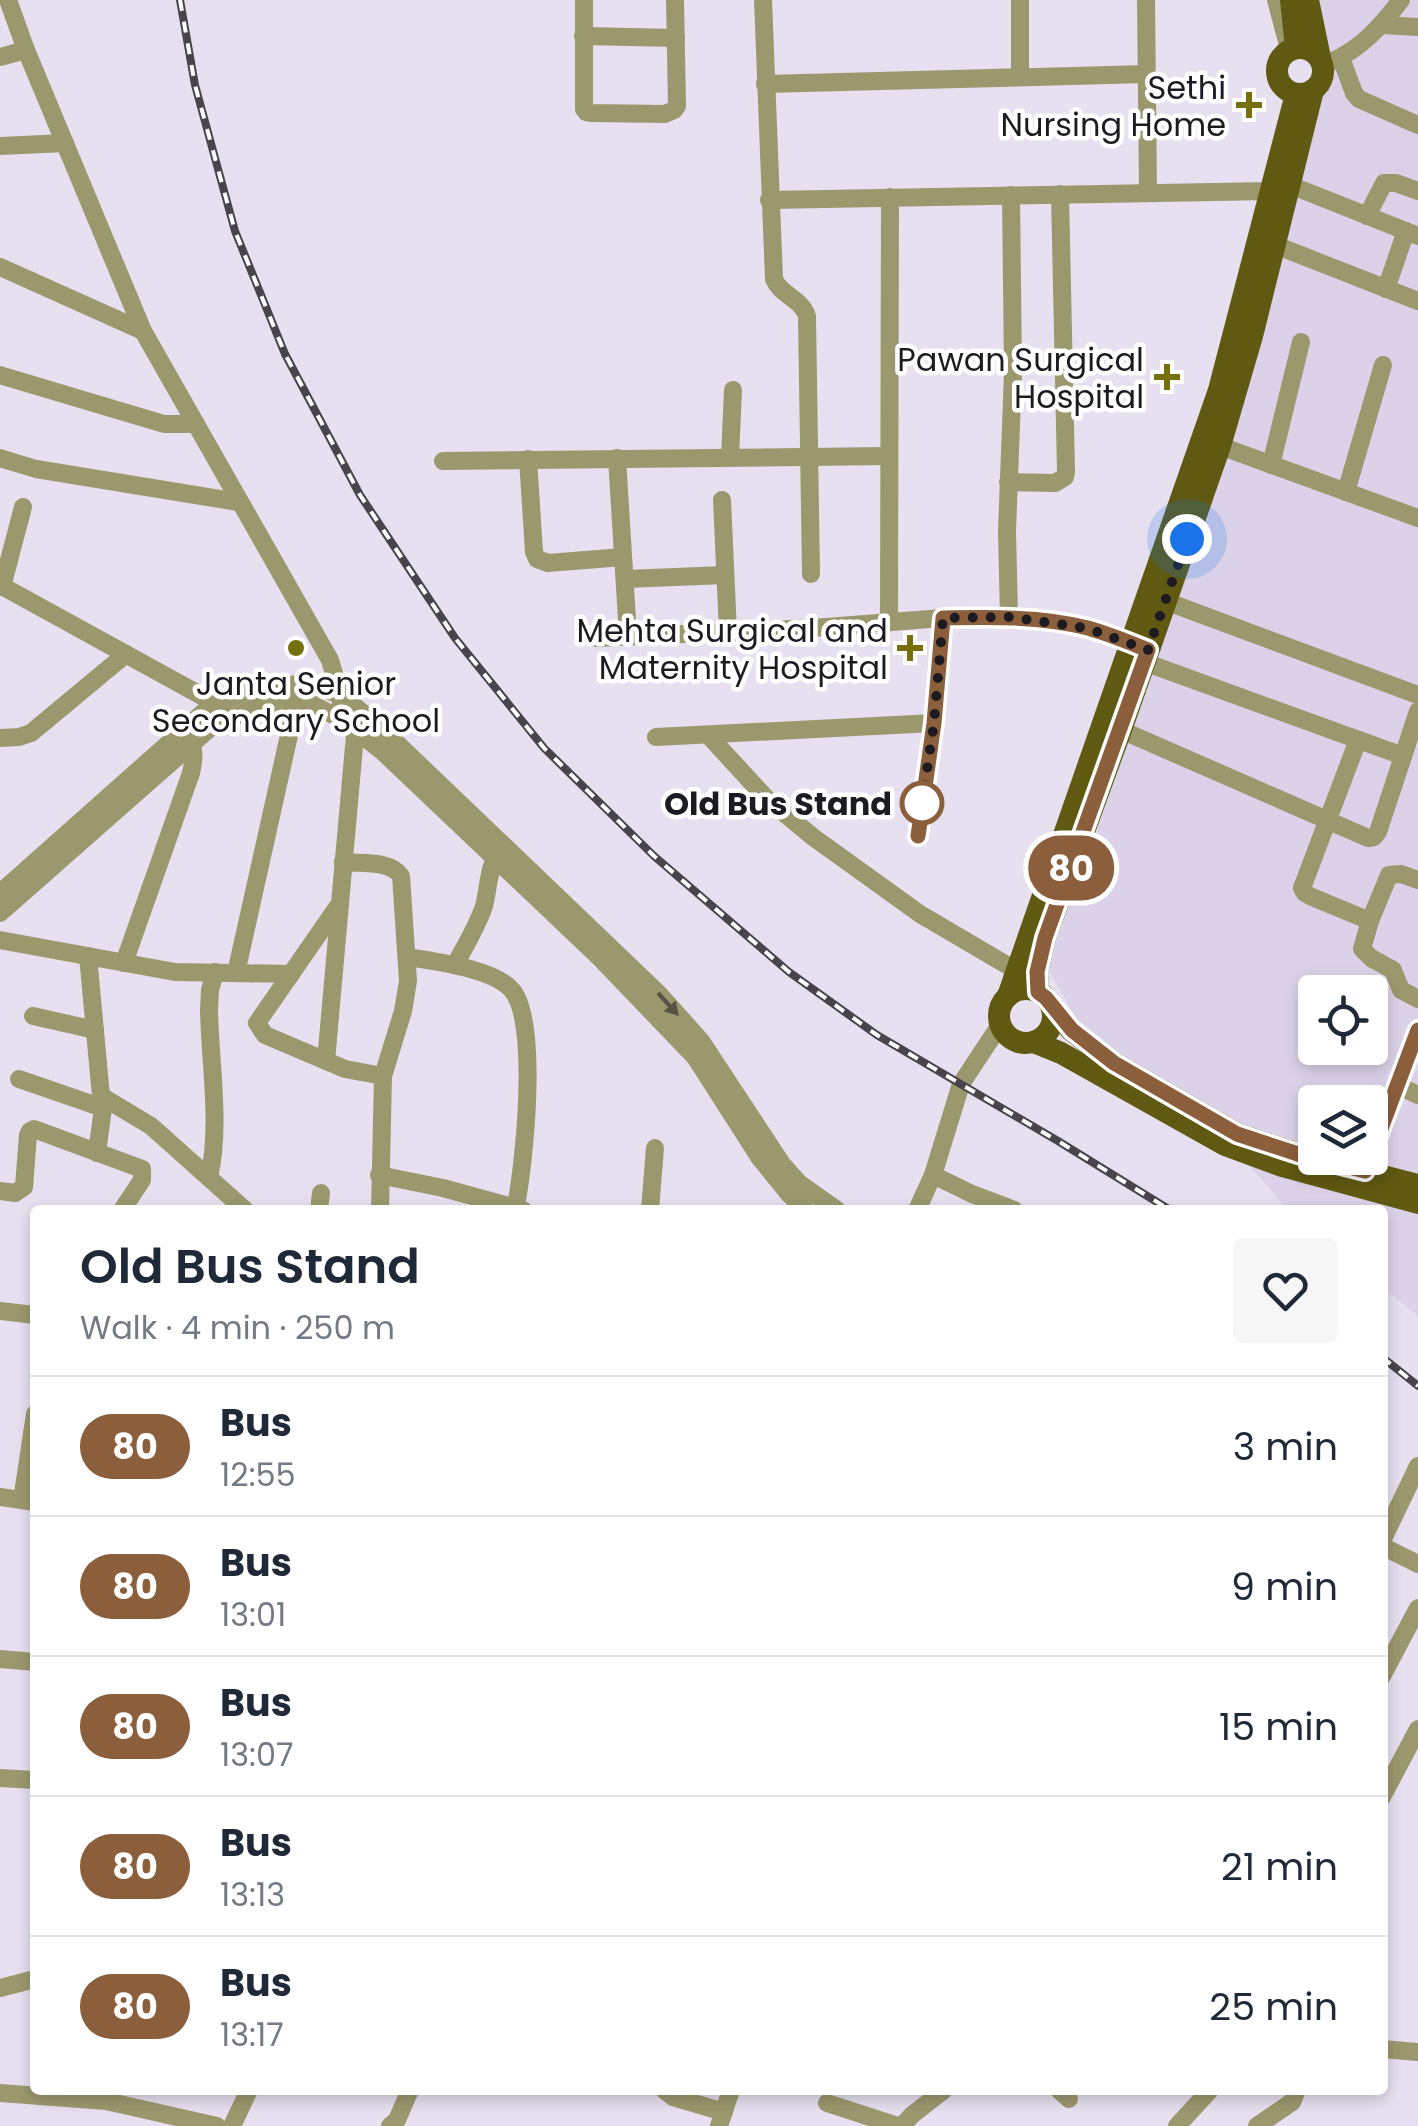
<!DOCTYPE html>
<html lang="en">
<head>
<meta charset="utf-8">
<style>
  body { margin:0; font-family:Poppins,sans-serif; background:#f6f6f7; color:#1f2937; height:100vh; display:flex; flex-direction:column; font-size:38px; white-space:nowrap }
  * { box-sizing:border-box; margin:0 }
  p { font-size:32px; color:#747a83 }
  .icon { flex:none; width:55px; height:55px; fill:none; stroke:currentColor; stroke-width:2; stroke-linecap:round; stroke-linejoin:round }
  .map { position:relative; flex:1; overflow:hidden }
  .sheet { position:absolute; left:30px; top:1205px; width:1358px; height:890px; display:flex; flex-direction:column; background:#fff; border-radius:10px; box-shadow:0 5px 15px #0003 }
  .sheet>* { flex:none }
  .badge { padding:0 20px; border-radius:32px; font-size:35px; line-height:65px }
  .fabs { position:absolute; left:1298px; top:975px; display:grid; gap:20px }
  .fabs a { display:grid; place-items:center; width:90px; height:90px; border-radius:10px; background:#fff; box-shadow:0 5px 15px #0003; font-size:50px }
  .you { position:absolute; width:50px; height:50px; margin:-25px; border:8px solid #fff; border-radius:50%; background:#1a73e8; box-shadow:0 0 0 15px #1a73e833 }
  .map>.badge { position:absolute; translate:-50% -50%; box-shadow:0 0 0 5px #fff }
  .round { display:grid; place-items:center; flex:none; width:105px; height:105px; border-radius:10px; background:#f6f6f7 }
  .headline { display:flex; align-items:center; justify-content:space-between; height:170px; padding:0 50px }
  h1 { font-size:48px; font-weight:600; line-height:75px }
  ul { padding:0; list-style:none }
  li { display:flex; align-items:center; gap:30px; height:140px; padding:0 50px; border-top:2px solid #e0e1e3 }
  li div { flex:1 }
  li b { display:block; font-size:38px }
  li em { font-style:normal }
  li .badge { min-width:110px; font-weight:700; text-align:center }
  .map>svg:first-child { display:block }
  .built { fill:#dbd2e9; fill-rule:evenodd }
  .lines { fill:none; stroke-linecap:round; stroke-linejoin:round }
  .minor { stroke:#9c986e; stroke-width:18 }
  .major { stroke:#605911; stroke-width:22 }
  .rail-casing { stroke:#47444c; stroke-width:8 }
  .rail { stroke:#fff; stroke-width:4; stroke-dasharray:11; stroke-linecap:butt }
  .oneway { fill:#565344 }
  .line-casing { stroke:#fff; stroke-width:22 }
  .line { stroke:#8b5e3c; stroke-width:15 }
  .walk { stroke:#1d1b21; stroke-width:10; stroke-dasharray:0 18 }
  .poi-dot { fill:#776e0c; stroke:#fff; stroke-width:4 }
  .stop-dot { fill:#fff; stroke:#8b5e3c; stroke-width:5 }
  .labels { text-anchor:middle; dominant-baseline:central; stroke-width:9; stroke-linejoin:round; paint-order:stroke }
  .poi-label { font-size:32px; fill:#1d1b21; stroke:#fff; text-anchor:end }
  .stop-label { font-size:32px; font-weight:bold; fill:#1d1b21; stroke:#fff; text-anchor:end }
</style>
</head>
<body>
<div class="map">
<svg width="1418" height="2126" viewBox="0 0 1418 2126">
  <rect width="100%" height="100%" fill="#e6e0f0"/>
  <path class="built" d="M1313 0H1418V1316L1383 1288 1382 1210H1288L1200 1108 1088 1040 1045 963 1302 157 1324 80ZM1315 992H1370V1048H1315ZM1315 1102H1370V1158H1315Z"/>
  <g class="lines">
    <g class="minor">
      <polyline points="8,0 26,50 143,331 330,660 340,694 341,704"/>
      <polyline points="584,0 584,109 586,112 592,113 665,114 674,110 677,106 675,0"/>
      <path d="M763 0 774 279C781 296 801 298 807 316L811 574"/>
      <polyline points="1020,0 1020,77"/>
      <polyline points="1146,0 1148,193"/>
      <polyline points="1276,0 1288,45"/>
      <polyline points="1382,25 1418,27"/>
      <polyline points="583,36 676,38"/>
      <polyline points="0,57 26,50"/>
      <polyline points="1341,58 1354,93 1359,99 1418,125"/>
      <path d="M1331 62C1362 48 1381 26 1401 0"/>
      <polyline points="765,84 1147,74"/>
      <polyline points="0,146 65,143"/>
      <polyline points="1290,185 1418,236"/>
      <polyline points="769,200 1271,191"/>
      <polyline points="1367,216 1384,183 1396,183 1418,191"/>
      <polyline points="1275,245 1418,301"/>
      <polyline points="0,267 143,331"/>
      <polyline points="1386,289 1406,231"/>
      <polyline points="0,375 164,424 196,424"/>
      <polyline points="1212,443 1418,518"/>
      <polyline points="730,457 733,390"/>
      <polyline points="0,458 36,469 238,502"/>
      <polyline points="617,458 628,636"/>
      <polyline points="528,459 534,552 537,559 548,563 623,557"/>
      <polyline points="443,461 889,456"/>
      <polyline points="1271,465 1301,342"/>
      <polyline points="1008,482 1055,483 1065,477 1066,471 1060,194"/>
      <polyline points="1346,492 1383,365"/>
      <polyline points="722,500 728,632"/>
      <polyline points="625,579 725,575"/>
      <polyline points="0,585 222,707"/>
      <polyline points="2,587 23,507"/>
      <polyline points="1165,601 1418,695"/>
      <polyline points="1009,617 1007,531 1013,372 1011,195"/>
      <polyline points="889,622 890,197"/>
      <polyline points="596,638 813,628 943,618 1009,617 1086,627 1143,648"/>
      <polyline points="1144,662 1403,756"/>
      <polyline points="1121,730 1368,838 1374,837 1378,832 1418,711"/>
      <polyline points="708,735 767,799 813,837 920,914 1017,971"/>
      <polyline points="656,737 934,723"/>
      <polyline points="0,738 19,737 31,733 126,654"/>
      <polyline points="1358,740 1302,888 1305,893 1312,897 1370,921"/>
      <polyline points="917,836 934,723 943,618"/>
      <path d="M343 862C362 864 390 860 401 876L408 981 403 1011 383 1076 380 1210"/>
      <polyline points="1418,880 1401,874 1389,875 1370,921 1362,949 1371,958 1393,970 1401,990 1418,999"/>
      <polyline points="0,893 206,710 253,688 300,684 340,694 383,730 659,994 701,1041 782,1164 799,1183 837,1210"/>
      <polyline points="338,906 257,1023 265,1035 345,1069 383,1076"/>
      <polyline points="0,913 210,728 255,707 282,703 311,704 341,719 383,752 600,958 695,1057 759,1157 789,1194 806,1210"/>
      <polyline points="0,940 175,972 291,974"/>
      <polyline points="88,956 101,1096 151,1126 245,1210"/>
      <path d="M408 957C436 962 491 968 511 989 540 1019 524 1169 515 1210"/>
      <path d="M124 963 191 773C194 759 196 749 187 737"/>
      <path d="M455 965C465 946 477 927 484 906 489 887 488 868 499 850"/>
      <polyline points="236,973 298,695"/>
      <polyline points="33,1016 95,1030"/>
      <polyline points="326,1061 356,724"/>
      <polyline points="19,1079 103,1108"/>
      <polyline points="1397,1085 1418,1095"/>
      <polyline points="97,1153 103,1108 101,1096"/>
      <polyline points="1365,1171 1418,1030"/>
      <polyline points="379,1175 443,1188 523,1210"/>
      <polyline points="933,1175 972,1194 1014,1210"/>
      <path d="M209 1178C221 1124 210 1065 209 1010L210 990 215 972"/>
      <polyline points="0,1191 15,1193 24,1187 28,1135 30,1131 34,1129 142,1169 142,1180 122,1210"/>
      <polyline points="319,1210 321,1193"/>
      <polyline points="650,1210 655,1148"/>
      <polyline points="917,1210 933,1175 961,1084 1000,1025"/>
      <polyline points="0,1311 35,1315"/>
      <polyline points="0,1497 35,1502"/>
      <polyline points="22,1500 35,1414"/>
      <polyline points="1382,1541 1418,1466"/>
      <polyline points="1382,1546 1418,1564"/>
      <polyline points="0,1659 35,1662"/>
      <polyline points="1382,1676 1418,1608"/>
      <polyline points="0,1778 35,1780"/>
      <polyline points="1382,1797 1418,1729"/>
      <polyline points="0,1988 35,1979"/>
      <polyline points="1382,2049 1418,2052"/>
      <polyline points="664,2090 673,2097 724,2112"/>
      <polyline points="1059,2090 1069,2099"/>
      <polyline points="0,2093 106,2101 217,2126"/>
      <polyline points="827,2103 898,2126"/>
      <polyline points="232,2126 249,2090"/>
      <polyline points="390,2126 397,2120 410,2090"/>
      <polyline points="719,2126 731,2090"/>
      <polyline points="902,2126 912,2115 944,2090"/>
      <polyline points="1177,2126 1210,2090"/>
      <polyline points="1257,2126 1292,2102 1297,2090"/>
    </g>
    <g class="major">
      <polyline points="1291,0 1296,48"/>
      <polyline points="1308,0 1320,58"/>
      <circle cx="1300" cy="71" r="23"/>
      <circle cx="1026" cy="1016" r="27"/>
      <polyline points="1038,992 1037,972 1045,938 1121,730 1220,446 1252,336 1313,90"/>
      <polyline points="1008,996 1219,390 1296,94"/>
      <polyline points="1052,1008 1071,1030 1114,1063 1237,1134 1301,1155 1418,1185"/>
      <polyline points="1034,1042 1061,1053 1225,1145 1282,1166 1418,1203"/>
    </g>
    <g class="rail-casing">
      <g id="rail">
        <polyline points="180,0 195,85 235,231 285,354 360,495 455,638 544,748 654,856 789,972 877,1035 1058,1141 1170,1210"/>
        <polyline points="1382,1357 1418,1386"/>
      </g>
    </g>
    <use href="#rail" class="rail"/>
  </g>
  <defs><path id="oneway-solid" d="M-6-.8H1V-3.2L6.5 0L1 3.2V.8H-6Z" transform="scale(2.5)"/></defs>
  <use class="oneway" href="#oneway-solid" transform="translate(668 1004) rotate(48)"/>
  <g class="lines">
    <g class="line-casing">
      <path id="line" d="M918 836 934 723 943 618C991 617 1041 616 1088 628 1108 634 1129 642 1148 650L1045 938 1037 972 1038 992 1046 998 1072 1030 1114 1063 1237 1134 1301 1155 1365 1171 1418 1030"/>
    </g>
    <use href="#line" class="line"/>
    <polyline class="walk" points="922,803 934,723 943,618 1009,617 1086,628 1148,650 1187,539"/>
  </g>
  <g class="poi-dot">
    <path d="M1244 90h10v10h10v10h-10v10h-10v-10h-10v-10h10z"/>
    <path d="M1162 362h10v10h10v10h-10v10h-10v-10h-10v-10h10z"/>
    <circle cx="296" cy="648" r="10"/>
    <path d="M905 633h10v10h10v10h-10v10h-10v-10h-10v-10h10z"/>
  </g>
  <circle class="stop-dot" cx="922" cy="803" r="20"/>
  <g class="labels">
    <g class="poi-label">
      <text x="1226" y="87">Sethi<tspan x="1226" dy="37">Nursing Home</tspan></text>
      <text x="1144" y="359">Pawan Surgical<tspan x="1144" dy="37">Hospital</tspan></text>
      <text x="888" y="630">Mehta Surgical and<tspan x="888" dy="37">Maternity Hospital</tspan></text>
      <text x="296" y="683" text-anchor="middle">Janta Senior<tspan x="296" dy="37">Secondary School</tspan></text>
    </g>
    <g class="stop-label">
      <text x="892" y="803">Old Bus Stand</text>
    </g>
  </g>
</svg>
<div class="fabs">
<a><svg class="icon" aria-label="locate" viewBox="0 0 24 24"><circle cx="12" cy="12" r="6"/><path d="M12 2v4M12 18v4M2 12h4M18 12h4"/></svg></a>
<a><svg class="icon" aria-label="layers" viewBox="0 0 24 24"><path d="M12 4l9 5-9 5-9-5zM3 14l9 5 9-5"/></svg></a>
</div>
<div class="you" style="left:1187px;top:539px"></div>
<b class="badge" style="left:1071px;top:868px;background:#8b5e3c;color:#fff">80</b>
<section class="sheet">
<div class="headline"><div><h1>Old Bus Stand</h1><p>Walk · 4 min · 250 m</p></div><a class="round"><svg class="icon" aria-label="heart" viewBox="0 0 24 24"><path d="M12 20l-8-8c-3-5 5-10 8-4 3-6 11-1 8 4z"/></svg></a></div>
<ul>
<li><span class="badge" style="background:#8b5e3c;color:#fff">80</span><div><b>Bus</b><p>12:55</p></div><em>3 min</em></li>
<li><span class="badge" style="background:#8b5e3c;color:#fff">80</span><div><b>Bus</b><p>13:01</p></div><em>9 min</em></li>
<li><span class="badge" style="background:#8b5e3c;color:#fff">80</span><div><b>Bus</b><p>13:07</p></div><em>15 min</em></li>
<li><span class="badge" style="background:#8b5e3c;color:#fff">80</span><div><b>Bus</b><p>13:13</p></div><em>21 min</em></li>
<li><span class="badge" style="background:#8b5e3c;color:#fff">80</span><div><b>Bus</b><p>13:17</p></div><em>25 min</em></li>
</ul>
</section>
</div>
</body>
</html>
